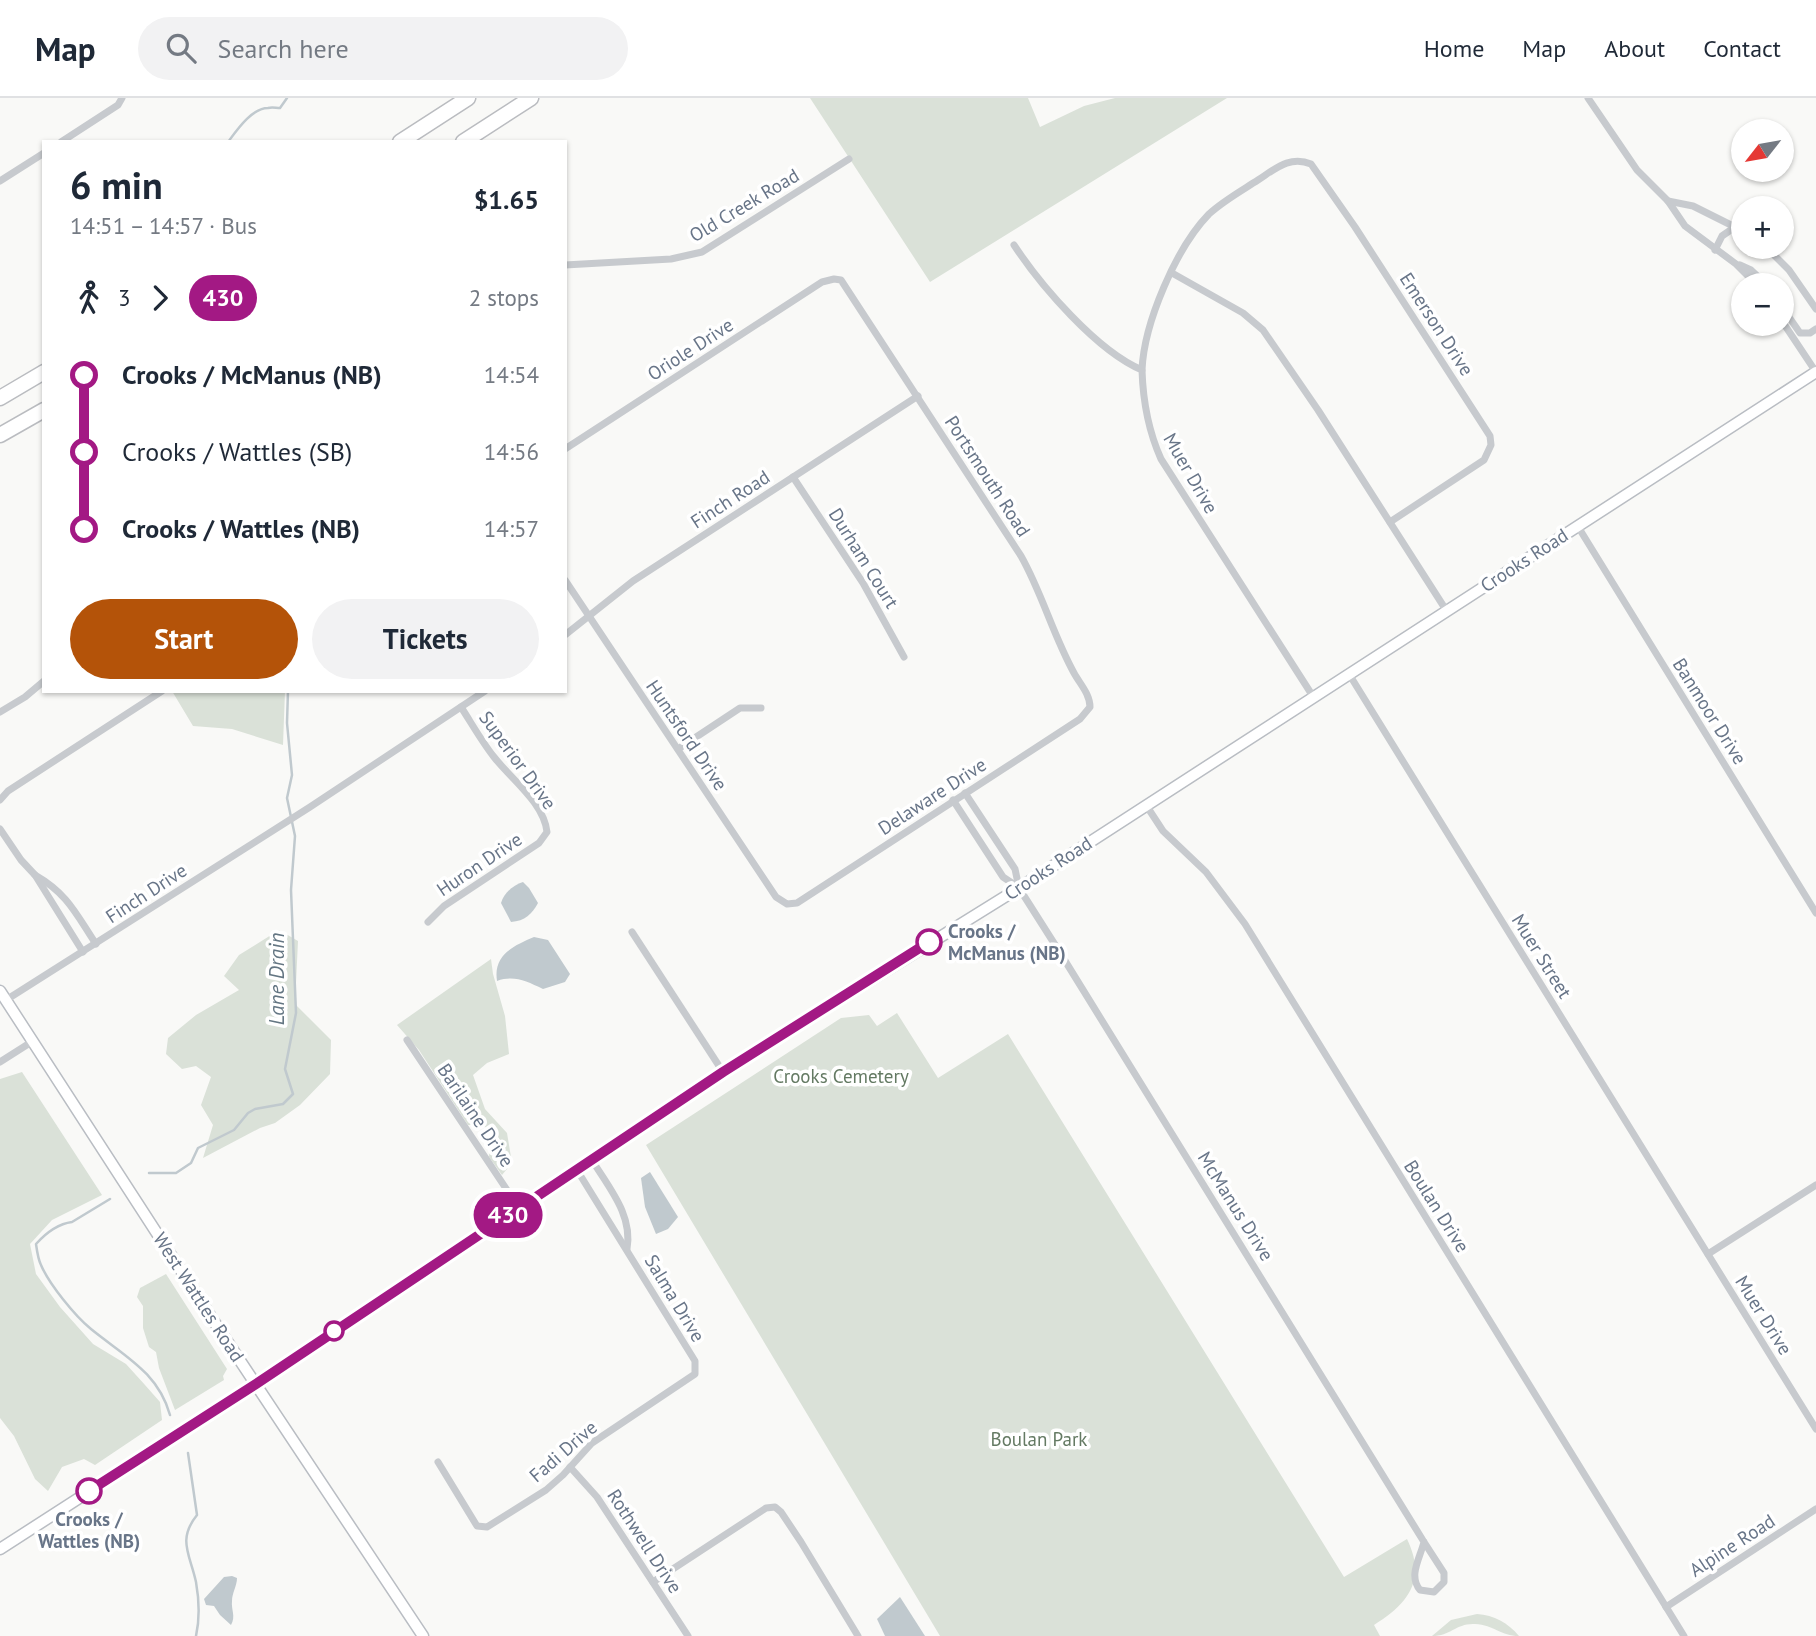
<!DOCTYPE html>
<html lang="en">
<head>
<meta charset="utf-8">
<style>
  body { margin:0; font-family:"PT Sans",sans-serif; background:#f2f2f3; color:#1f2937; height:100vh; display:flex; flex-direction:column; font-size:26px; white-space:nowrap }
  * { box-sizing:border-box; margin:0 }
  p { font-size:23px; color:#747a83 }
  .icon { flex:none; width:38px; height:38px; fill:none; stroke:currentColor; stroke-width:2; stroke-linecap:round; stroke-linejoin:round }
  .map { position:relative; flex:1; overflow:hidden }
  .details { position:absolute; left:42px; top:42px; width:525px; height:553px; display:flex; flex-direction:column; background:#fff; border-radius:0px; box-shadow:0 2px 5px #0004 }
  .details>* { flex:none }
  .badge { padding:0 14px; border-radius:23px; font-size:24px; line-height:46px }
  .needle { width:46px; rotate:239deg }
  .fabs { position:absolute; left:1731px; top:21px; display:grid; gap:14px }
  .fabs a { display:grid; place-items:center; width:63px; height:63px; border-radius:50%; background:#fff; box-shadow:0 2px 5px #0004; font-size:35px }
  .map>.badge { position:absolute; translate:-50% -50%; box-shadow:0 0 0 4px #fff }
  .legs { display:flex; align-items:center; gap:10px; height:77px; padding:0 28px; font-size:23px }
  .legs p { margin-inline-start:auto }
  .overview { display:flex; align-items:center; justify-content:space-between; height:119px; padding:0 28px }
  h1 { font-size:38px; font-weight:700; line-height:52px }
  .button { display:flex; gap:14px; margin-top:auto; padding:14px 28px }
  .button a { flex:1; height:80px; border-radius:42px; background:#b45309; color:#fff; font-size:28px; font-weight:700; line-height:80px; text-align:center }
  .button a+a { background:#f2f2f3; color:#1f2937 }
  ul { padding:0 28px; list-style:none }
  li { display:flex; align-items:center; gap:24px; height:77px; font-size:26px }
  li i { display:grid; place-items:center; width:10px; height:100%; margin:0 9px; background:currentColor }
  li i::after { content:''; width:18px; height:18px; margin:-9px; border:5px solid; border-radius:50%; background:#fff }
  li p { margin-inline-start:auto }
  li:first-child i { background:linear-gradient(#0000 50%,currentColor 0) }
  li:last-child i { background:linear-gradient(currentColor 50%,#0000 0) }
  header { display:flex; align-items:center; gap:42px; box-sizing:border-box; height:98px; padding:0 35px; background:#fff; border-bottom:2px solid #e0e1e3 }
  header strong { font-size:33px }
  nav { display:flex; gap:38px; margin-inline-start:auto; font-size:24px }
  .search { width:490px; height:63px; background:#f2f2f3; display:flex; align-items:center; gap:18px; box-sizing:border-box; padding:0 24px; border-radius:38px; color:#747a83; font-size:26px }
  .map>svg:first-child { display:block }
  .green { fill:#dae1d8 }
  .water { fill:#c0c9ce }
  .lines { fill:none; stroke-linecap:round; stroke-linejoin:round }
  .stream { stroke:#c0c9ce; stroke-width:2.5 }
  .secondary-casing { stroke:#b9bdc3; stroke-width:13 }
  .highway-casing { stroke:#babcc0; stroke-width:17 }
  .street { stroke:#c7cace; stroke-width:7 }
  .secondary { stroke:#fff; stroke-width:10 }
  .highway { stroke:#fff; stroke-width:14 }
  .line-1-casing { stroke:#fff; stroke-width:16 }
  .line-1 { stroke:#a31984; stroke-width:10 }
  .stop-1-dot { fill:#fff; stroke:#a31984; stroke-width:3.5 }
  .labels { text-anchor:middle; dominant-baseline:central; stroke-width:7; stroke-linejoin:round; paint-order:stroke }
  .street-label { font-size:19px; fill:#687588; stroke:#fff }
  .stop-label { font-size:19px; font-weight:bold; fill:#687588; stroke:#fff; text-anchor:start }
  .park-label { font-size:19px; fill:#647a63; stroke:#fff }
  .water-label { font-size:21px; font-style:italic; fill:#647683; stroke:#fff }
</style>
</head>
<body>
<header>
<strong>Map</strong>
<div class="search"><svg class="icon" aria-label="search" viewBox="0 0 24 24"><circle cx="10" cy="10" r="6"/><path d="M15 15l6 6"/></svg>Search here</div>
<nav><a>Home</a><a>Map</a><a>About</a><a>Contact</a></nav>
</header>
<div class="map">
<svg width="1816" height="1538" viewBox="0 0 1816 1538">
  <rect width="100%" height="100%" fill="#f9f9f7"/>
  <g class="green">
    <polygon points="810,0 1028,0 1040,29 1084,8 1115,0 1227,0 930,184"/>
    <polygon points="172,593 285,593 283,647 232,631 193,628"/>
    <polygon points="279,832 298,843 295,906 331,942 330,976 300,1007 275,1025 260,1030 203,1060 213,1027 201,1007 211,979 196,968 182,971 166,956 168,940 196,917 239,892 224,878 239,857"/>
    <polygon points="491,861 493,876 505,918 509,956 487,965 473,977 485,1011 507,1035 512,1065 502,1077 489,1059 491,1035 483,1027 468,1027 419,952 397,927"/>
    <path d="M897 915 938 980 1008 936 1344 1479 1407 1441C1427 1482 1408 1506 1374 1527L1380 1538H940L646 1047 841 920 869 917 877 928Z"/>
    <polygon points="22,974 102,1097 52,1122 30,1146 36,1176 60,1209 93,1246 126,1266 145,1287 160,1304 162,1322 95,1367 84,1361 62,1369 48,1393 35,1381 14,1338 0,1320 0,981"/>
    <polygon points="166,1176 227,1271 223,1278 224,1282 175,1312 159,1270 156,1254 149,1249 143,1230 143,1208 137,1199 140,1190"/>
    <path d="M1477 1516C1494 1517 1508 1525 1519 1538 1501 1538 1494 1527 1475 1526 1456 1525 1451 1538 1432 1538L1451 1522Z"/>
  </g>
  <g class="water">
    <path d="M523 784 529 790 538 805C532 816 525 823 511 824L501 805C504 795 513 787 523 784Z"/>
    <path d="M534 839 548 842 570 876 565 884 543 891C526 883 514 877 497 883 493 857 513 848 534 839Z"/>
    <polygon points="650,1074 678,1119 668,1131 656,1136 645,1109 641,1080"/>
    <path d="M232 1478 237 1480C237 1488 232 1495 232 1503 231 1512 236 1518 231 1527L220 1517 214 1508 206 1507 204 1501 224 1479Z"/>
    <polygon points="900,1499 925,1538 885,1538 877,1521"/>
  </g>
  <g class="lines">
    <g class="stream">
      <path d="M228 44C237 32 252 10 268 10 272 9 276 10 280 10L287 0"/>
      <polyline points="149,1075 176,1075 191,1065 198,1050 234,1032 248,1015 255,1011 283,1006 293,996 285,971 296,915 291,792 295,738 287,700 292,677 287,625 288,593"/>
      <path d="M110 1101 72 1124C57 1126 45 1136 36 1146 37 1153 38 1161 41 1167 49 1186 75 1218 91 1231 124 1258 158 1274 170 1317"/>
      <path d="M188 1355 197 1417C177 1442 190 1456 196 1484 199 1501 200 1520 196 1538"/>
    </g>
    <g class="secondary-casing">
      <g id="secondary">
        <polyline points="0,893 215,1225 423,1538"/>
        <polyline points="0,1451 256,1286 723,974 1019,790 1816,274"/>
      </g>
    </g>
    <g class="highway-casing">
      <g id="highway">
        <polyline points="400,44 468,0"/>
        <polyline points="463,44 531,0"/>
        <polyline points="0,300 44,274"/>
        <polyline points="0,337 44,312"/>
      </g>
    </g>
    <g class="street">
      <polyline points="1588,0 1637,72 1668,103 1685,128 1736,166 1757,187"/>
      <polyline points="61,44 118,7 122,0"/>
      <polyline points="0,83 44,55"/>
      <polyline points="1668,103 1693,108 1743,133"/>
      <path d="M1014 147C1041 188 1097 253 1142 272 1143 304 1148 332 1161 361L1314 600"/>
      <polyline points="1766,149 1789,172 1816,211"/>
      <polyline points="1715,152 1722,138 1735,129"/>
      <polyline points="565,167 671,161 702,154 849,61"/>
      <polyline points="1740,167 1751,172 1767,187"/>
      <polyline points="1172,175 1243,215 1263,232 1318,312 1446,512"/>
      <polyline points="1782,209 1800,235 1810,235 1816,231"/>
      <polyline points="1782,223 1816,274"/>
      <path d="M1142 272C1144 225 1176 150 1209 116 1223 103 1241 93 1258 82 1275 71 1290 57 1311 66L1355 129 1490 338 1491 347 1484 362 1390 424"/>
      <path d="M565 351 822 184 834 181 841 182 1021 458C1042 495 1053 537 1074 575 1080 586 1090 596 1090 609L1080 621 797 805 787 806 776 799 565 482"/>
      <polyline points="793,379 863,485 904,559"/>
      <polyline points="1577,427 1816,815"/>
      <polyline points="565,537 633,483 918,298"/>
      <polyline points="1349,576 1816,1331"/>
      <polyline points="0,614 25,599 44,583"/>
      <polyline points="678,651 740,610 761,610"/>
      <path d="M965 695 1015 771 1019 790 1059 853 1424 1444 1444 1475V1484L1434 1494 1420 1492C1408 1478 1420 1460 1424 1444"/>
      <polyline points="0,702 8,693 162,593"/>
      <polyline points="953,702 1003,779 1018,789"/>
      <polyline points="1146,707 1163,733 1206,774 1245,826 1684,1538"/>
      <polyline points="0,731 21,762 35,777 83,854"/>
      <path d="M35 777C68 796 76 816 96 846"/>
      <path d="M428 824 444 808 539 745 547 734C544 705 511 681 494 659 482 644 472 626 461 609"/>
      <polyline points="632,834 723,974"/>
      <polyline points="6,902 310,709 485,593"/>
      <polyline points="407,942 519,1110"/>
      <polyline points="0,964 33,943"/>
      <path d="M592 1062C609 1090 633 1117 627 1151"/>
      <polyline points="1708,1156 1816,1087"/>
      <polyline points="438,1364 477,1428 487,1429 546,1392 563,1377 592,1345 695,1276 695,1263 577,1072"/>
      <polyline points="570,1369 597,1399 688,1538"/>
      <polyline points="653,1484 766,1410 775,1409 781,1414 801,1444 858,1538"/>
      <polyline points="1666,1509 1816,1411"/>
    </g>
    <use href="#secondary" class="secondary"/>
    <use href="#highway" class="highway"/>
  </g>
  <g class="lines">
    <g class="line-1-casing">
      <polyline id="line-1" points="89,1393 256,1286 723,974 929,844"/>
    </g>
    <use href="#line-1" class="line-1"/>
  </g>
  <g class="stop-1-dot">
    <circle cx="929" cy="844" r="12"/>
    <circle cx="334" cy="1233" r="9"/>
    <circle cx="89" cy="1393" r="12"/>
  </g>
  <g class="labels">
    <g class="street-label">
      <text transform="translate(744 107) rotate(-31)">Old Creek Road</text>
      <text transform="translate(1437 226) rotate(57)">Emerson Drive</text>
      <text transform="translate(690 251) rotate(-33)">Oriole Drive</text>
      <text transform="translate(1191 375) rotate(60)">Muer Drive</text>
      <text transform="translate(988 378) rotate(57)">Portsmouth Road</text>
      <text transform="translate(730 401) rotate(-33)">Finch Road</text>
      <text transform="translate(864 460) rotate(58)">Durham Court</text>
      <text transform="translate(1524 462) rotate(-33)">Crooks Road</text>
      <text transform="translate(1710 613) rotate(58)">Banmoor Drive</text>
      <text transform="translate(687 637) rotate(56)">Huntsford Drive</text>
      <text transform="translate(518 662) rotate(54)">Superior Drive</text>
      <text transform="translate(932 698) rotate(-33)">Delaware Drive</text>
      <text transform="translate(479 766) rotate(-34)">Huron Drive</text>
      <text transform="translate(1048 770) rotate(-33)">Crooks Road</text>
      <text transform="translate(146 795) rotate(-33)">Finch Drive</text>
      <text transform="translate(1542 858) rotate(58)">Muer Street</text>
      <text transform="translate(476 1017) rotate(56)">Barilaine Drive</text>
      <text transform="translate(1236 1108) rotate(58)">McManus Drive</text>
      <text transform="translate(1437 1108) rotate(58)">Boulan Drive</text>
      <text transform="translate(199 1199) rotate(57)">West Wattles Road</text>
      <text transform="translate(675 1200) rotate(59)">Salma Drive</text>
      <text transform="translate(1764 1217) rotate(58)">Muer Drive</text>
      <text transform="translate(563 1353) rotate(-41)">Fadi Drive</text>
      <text transform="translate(645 1443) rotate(57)">Rothwell Drive</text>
      <text transform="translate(1732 1447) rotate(-33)">Alpine Road</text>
    </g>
    <g class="stop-label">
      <text x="948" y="833">Crooks /<tspan x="948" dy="22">McManus (NB)</tspan></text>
      <text x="89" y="1421" text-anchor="middle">Crooks /<tspan x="89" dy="22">Wattles (NB)</tspan></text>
    </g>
    <g class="park-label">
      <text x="841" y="978">Crooks Cemetery</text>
      <text x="1039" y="1341">Boulan Park</text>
    </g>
    <g class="water-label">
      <text transform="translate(276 881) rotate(-90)">Lane Drain</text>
    </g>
  </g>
</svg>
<div class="fabs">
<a><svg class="needle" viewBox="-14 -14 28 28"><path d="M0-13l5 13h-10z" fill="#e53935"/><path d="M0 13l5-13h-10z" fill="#747a83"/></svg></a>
<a>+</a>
<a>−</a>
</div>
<b class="badge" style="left:508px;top:1117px;background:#a31984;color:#fff">430</b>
<section class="details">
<div class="overview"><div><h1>6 min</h1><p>14:51 – 14:57 · Bus</p></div><b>$1.65</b></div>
<div class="legs"><svg class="icon" aria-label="walk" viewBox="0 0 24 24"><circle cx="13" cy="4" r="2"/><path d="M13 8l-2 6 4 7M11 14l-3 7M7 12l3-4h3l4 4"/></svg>3<svg class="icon" aria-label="forward" viewBox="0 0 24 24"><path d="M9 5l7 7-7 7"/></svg><b class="badge" style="background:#a31984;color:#fff">430</b><p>2 stops</p></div>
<ul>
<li><i style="color:#a31984"></i><b>Crooks / McManus (NB)</b><p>14:54</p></li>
<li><i style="color:#a31984"></i><span>Crooks / Wattles (SB)</span><p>14:56</p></li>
<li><i style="color:#a31984"></i><b>Crooks / Wattles (NB)</b><p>14:57</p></li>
</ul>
<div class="button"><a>Start</a><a>Tickets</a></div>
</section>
</div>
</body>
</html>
